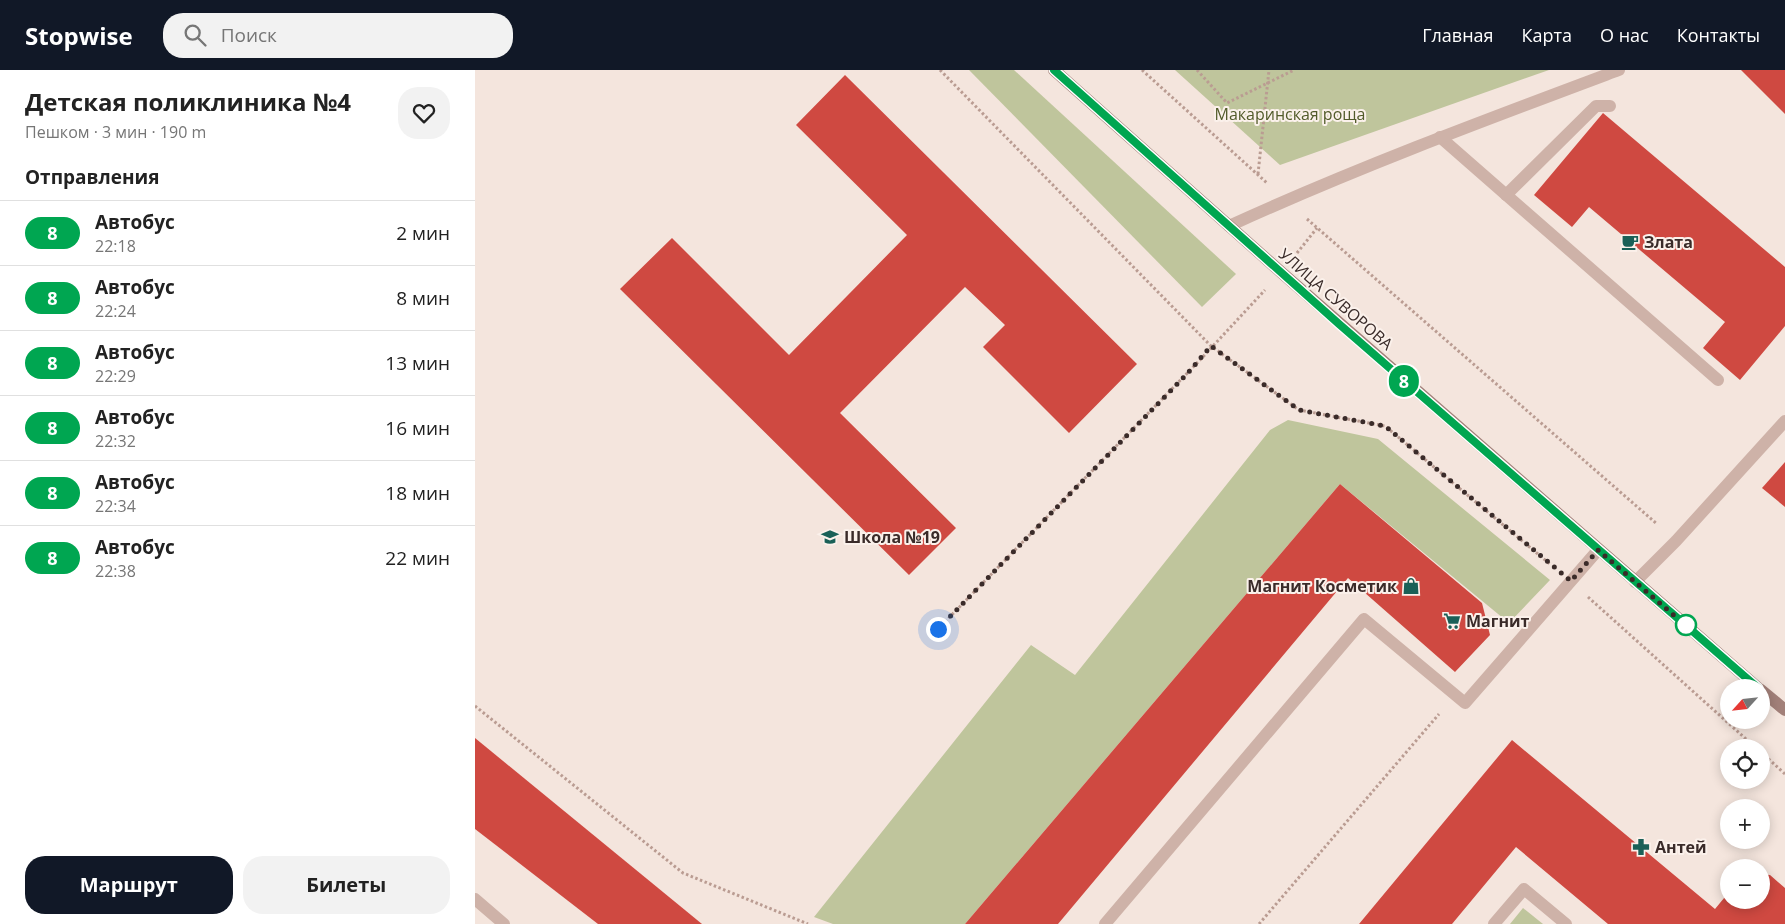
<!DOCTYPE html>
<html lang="ru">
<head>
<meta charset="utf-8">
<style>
  body { margin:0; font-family:"Open Sans",sans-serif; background:#f2f2f2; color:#222; height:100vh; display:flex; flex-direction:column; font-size:19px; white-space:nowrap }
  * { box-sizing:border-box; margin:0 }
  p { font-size:16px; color:#767676 }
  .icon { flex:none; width:28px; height:28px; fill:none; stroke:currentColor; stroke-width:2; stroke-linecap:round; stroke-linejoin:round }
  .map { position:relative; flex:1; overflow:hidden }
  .details { display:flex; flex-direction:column; background:#fff; width:475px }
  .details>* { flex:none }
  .badge { padding:0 10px; border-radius:16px; font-size:18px; line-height:32px }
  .needle { width:32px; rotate:243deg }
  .buttons { position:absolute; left:1245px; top:609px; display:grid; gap:10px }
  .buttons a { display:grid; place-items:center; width:50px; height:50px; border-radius:50%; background:#fff; box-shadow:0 2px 12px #0003; font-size:25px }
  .you { position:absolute; width:25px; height:25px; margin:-12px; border:4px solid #fff; border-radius:50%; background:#1a73e8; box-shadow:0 0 0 8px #1a73e833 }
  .map>.badge { position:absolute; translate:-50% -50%; box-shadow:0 0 0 2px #fff }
  h2 { padding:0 25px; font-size:19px; line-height:45px }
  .round { display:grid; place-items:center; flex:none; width:52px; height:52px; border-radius:20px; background:#f2f2f2 }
  .head { display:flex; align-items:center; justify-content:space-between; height:85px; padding:0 25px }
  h1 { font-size:24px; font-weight:700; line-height:38px }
  .cta { display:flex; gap:10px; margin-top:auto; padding:10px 25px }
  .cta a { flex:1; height:58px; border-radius:20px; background:#111827; color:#fff; font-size:20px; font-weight:700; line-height:58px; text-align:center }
  .cta a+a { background:#f2f2f2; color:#222 }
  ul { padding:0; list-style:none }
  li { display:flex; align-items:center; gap:15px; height:65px; padding:0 25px; border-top:1px solid #e0e0e0 }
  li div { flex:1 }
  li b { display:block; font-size:19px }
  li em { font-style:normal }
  li .badge { min-width:55px; font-weight:700; text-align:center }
  header { display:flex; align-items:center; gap:30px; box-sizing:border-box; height:70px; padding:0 25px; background:#111827; color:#fff }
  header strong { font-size:24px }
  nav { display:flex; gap:28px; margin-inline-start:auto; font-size:18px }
  .search { width:350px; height:45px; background:#f2f2f2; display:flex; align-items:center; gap:12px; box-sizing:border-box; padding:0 18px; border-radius:20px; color:#767676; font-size:19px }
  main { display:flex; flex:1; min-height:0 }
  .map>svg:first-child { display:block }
  .green { fill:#bfc59c }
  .building { fill:#cf4941 }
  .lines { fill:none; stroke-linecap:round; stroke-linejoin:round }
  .path { stroke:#ba9c92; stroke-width:3; stroke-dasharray:2.5 2.5; stroke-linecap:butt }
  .service { stroke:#ceb2a8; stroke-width:12 }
  .secondary { stroke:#a28079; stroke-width:12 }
  .line-casing { stroke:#fff; stroke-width:11 }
  .line { stroke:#00a651; stroke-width:8 }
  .walk { stroke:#3a2b29; stroke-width:5; stroke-dasharray:0 9 }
  .stop-dot { fill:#fff; stroke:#00a651; stroke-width:2.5 }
  .labels { text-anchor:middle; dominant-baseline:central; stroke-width:4; stroke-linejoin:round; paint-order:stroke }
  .park-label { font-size:16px; fill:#525b2a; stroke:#fbf1eb }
  .poi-label { font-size:16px; font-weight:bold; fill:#3a2b29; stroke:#fbf1eb; text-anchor:start }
  .street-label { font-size:16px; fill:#3a2b29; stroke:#fbf1eb }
</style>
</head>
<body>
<header>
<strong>Stopwise</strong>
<div class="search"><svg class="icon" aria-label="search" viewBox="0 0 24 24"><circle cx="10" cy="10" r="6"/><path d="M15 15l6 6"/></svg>Поиск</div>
<nav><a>Главная</a><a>Карта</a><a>О нас</a><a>Контакты</a></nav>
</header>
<main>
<section class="details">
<div class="head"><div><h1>Детская поликлиника №4</h1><p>Пешком · 3 мин · 190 m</p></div><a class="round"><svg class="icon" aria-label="heart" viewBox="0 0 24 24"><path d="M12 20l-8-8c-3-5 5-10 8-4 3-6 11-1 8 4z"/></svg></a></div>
<h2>Отправления</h2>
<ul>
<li><span class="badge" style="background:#00a651;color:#fff">8</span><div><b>Автобус</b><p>22:18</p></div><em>2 мин</em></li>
<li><span class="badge" style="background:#00a651;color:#fff">8</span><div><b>Автобус</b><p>22:24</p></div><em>8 мин</em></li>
<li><span class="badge" style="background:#00a651;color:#fff">8</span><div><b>Автобус</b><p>22:29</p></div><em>13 мин</em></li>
<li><span class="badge" style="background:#00a651;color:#fff">8</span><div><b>Автобус</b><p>22:32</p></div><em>16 мин</em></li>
<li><span class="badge" style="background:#00a651;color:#fff">8</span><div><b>Автобус</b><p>22:34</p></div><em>18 мин</em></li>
<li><span class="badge" style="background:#00a651;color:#fff">8</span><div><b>Автобус</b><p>22:38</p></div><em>22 мин</em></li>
</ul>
<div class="cta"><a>Маршрут</a><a>Билеты</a></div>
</section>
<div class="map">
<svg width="1310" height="854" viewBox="0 0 1310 854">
  <rect width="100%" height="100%" fill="#f4e5dd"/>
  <g class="green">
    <polygon points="494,0 539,0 761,204 727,237"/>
    <polygon points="700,0 1074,0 805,95"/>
    <polygon points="813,350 903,369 1075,510 1034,553 865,414 490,854 358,854 339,847 556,575 600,605 795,360"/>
    <polygon points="1048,838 1068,854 1035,854"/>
  </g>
  <g class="building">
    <polygon points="1266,0 1310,0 1310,44"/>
    <polygon points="370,5 662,294 594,363 508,277 530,255 490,217 365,343 481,458 434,505 145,219 197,168 314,285 432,165 321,55"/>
    <polygon points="1128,43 1310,197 1310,256 1265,310 1228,278 1250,252 1114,137 1097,157 1059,125"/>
    <polygon points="1310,392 1310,437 1287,418"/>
    <polygon points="865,414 1007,533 1015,565 980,602 873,508 583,854 490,854"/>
    <polygon points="0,668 227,854 123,854 0,759"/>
    <polygon points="1037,670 1240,839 1254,822 1254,830 1286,830 1286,804 1295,805 1310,818 1310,854 1133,854 1041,777 977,854 884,854"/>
  </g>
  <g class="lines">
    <g class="path">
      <polyline points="465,0 736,276 824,340 910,356 1076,495"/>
      <polyline points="667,0 792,113"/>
      <polyline points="722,0 752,33 819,0"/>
      <polyline points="783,104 794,0"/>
      <polyline points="832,149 1182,454"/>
      <polyline points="822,183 842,158"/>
      <polyline points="1113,527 1281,678"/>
      <polyline points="463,559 725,290 790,220"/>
      <polyline points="0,636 208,803 333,854"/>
      <polyline points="1286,682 1310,704"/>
      <polyline points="784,854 964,644"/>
    </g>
    <g class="service">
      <polyline points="965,67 1243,310"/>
      <polyline points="1031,125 1121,36 1135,36"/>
      <path d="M754 156C881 98 1013 49 1144 0"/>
      <polyline points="1160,512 1201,471 1310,351"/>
      <polyline points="0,829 29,854"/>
      <polyline points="630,854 889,549 990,633 1123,480"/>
      <polyline points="1019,854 1049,819 1091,854"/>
    </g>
    <g class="secondary">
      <polyline points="579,0 807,203 1283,618"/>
      <polyline points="1286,620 1310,640"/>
    </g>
  </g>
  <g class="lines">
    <g class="line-casing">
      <polyline id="line" points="579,0 864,254 1283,618"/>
    </g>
    <use href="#line" class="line"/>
    <polyline class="walk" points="463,559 712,304 736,276 824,340 910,356 1096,511 1123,480 1215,559 1211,555"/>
  </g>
  <defs>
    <g id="cafe-bare" transform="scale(1.35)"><path d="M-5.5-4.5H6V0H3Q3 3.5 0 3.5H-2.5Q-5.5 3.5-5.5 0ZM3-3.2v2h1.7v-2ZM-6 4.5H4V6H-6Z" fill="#1a6057" stroke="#fbf1eb" stroke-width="2.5" paint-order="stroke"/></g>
    <g id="school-bare" transform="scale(1.35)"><path d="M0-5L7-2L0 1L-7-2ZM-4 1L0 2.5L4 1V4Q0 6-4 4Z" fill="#1a6057" stroke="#fbf1eb" stroke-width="2.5" paint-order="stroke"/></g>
    <g id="shop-bare" transform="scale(1.35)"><path d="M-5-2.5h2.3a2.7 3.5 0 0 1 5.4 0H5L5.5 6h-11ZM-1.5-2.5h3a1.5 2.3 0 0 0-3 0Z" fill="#1a6057" stroke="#fbf1eb" stroke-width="2.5" paint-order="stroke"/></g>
    <g id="supermarket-bare" transform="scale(1.35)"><path d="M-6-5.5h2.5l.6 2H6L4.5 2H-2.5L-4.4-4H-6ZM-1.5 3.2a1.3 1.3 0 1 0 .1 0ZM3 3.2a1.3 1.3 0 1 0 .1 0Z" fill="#1a6057" stroke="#fbf1eb" stroke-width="2.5" paint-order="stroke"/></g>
    <g id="pharmacy-bare" transform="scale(1.35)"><path d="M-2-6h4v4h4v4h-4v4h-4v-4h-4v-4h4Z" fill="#1a6057" stroke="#fbf1eb" stroke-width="2.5" paint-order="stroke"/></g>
  </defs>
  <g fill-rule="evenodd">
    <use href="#cafe-bare" x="1155" y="172"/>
    <use href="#school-bare" x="355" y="467"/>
    <use href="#shop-bare" x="936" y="516"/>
    <use href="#supermarket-bare" x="977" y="551"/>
    <use href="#pharmacy-bare" x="1166" y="777"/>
  </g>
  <circle class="stop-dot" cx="1211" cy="555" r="10"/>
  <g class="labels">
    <g class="park-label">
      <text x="815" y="44">Макаринская роща</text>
    </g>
    <g class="poi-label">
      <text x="1169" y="172">Злата</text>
      <text x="369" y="467">Школа №19</text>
      <text x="922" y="516" text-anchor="end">Магнит Косметик</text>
      <text x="991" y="551">Магнит</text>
      <text x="1180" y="777">Антей</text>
    </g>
    <g class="street-label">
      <text transform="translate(861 229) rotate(41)">УЛИЦА СУВОРОВА</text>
    </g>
  </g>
</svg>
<div class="buttons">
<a><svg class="needle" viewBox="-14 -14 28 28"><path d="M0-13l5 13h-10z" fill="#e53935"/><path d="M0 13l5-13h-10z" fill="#767676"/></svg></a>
<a><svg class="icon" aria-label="locate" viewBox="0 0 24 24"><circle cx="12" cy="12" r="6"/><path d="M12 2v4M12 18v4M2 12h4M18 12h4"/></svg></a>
<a>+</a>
<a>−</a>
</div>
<div class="you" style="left:463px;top:559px"></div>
<b class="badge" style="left:929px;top:311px;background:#00a651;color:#fff">8</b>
</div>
</main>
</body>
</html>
